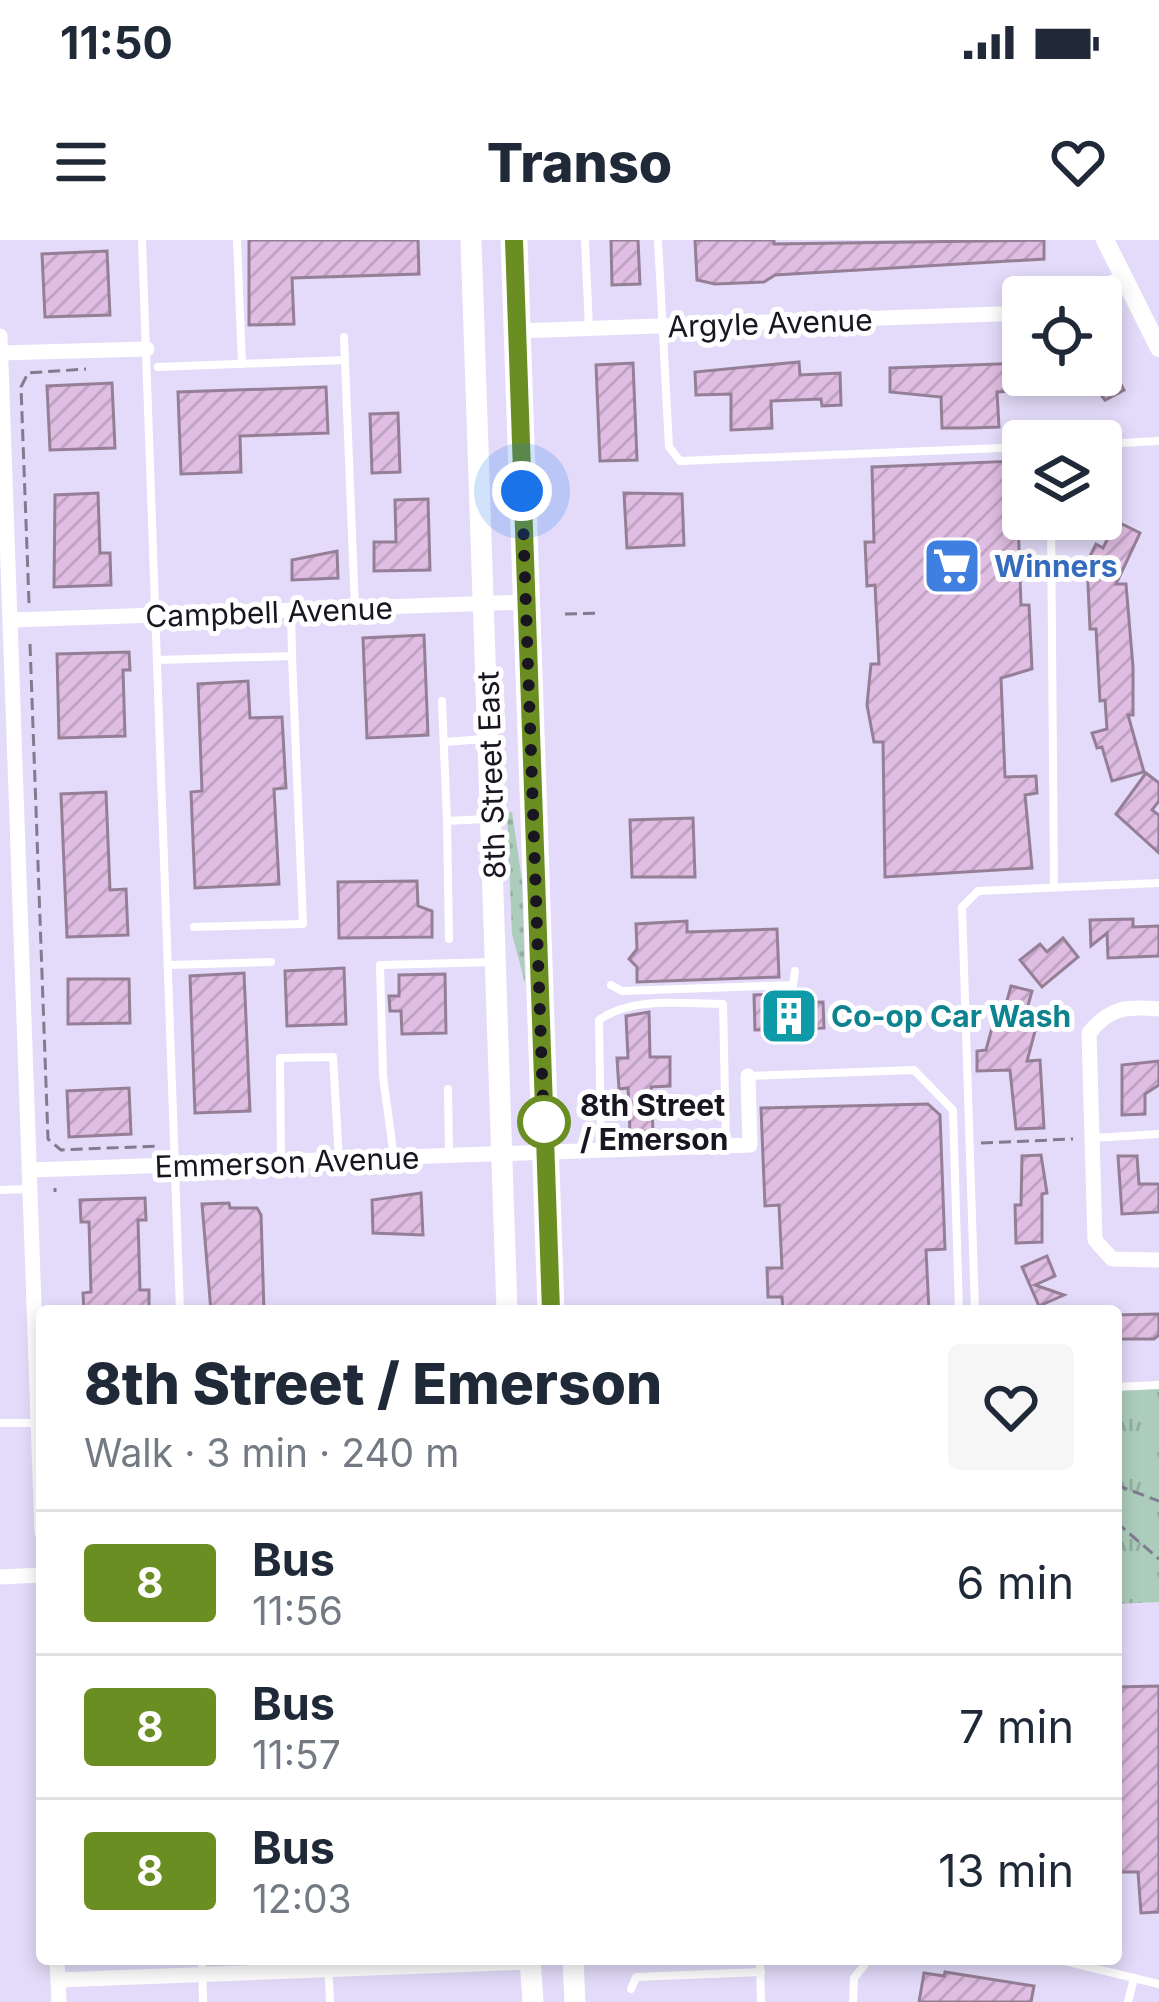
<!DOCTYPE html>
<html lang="en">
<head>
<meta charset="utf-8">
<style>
  body { margin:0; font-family:Inter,sans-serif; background:#f6f6f7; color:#1f2937; height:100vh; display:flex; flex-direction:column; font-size:45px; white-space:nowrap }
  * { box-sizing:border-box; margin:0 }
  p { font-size:39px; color:#747a83 }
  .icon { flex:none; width:66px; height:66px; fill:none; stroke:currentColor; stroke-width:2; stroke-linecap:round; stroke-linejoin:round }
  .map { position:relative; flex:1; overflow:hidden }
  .sheet { position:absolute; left:36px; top:1065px; width:1086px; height:660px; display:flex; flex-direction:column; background:#fff; border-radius:12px; box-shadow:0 6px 18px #0003 }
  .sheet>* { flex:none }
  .badge { padding:0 24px; border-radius:9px; font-size:42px; line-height:78px }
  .fabs { position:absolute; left:1002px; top:36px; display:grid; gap:24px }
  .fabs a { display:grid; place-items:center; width:120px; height:120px; border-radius:12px; background:#fff; box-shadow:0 6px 18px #0003; font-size:60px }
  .you { position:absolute; width:60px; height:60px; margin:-30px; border:9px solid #fff; border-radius:50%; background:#1a73e8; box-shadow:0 0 0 18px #1a73e833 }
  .map>.badge { position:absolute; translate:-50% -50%; box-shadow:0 0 0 6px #fff }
  .round { display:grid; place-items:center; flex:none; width:126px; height:126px; border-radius:12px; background:#f6f6f7 }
  .headline { display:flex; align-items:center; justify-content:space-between; height:204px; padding:0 48px }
  h1 { font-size:57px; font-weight:800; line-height:90px }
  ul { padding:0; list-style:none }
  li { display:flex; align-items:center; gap:36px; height:144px; padding:0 48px; border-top:3px solid #e0e1e3 }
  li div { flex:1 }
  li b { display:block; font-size:45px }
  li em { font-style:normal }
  li .badge { min-width:132px; font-weight:700; text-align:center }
  .status { display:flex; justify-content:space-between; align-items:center; height:84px; padding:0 60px; background:#fff; direction:ltr }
  .status svg { height:33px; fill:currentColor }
  header { display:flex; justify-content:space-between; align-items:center; height:156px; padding:0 48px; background:#fff; font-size:54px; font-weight:800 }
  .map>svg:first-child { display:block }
  .grass { fill:url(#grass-dots) }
  .park { fill:url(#park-tufts) }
  .building { fill:url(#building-hatch); stroke:#957f96; stroke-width:3 }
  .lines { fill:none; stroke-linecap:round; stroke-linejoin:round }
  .path { stroke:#817b90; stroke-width:3; stroke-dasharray:12 6; stroke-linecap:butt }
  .service { stroke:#fff; stroke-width:8 }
  .minor { stroke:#fff; stroke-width:15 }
  .tertiary { stroke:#fff; stroke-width:18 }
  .secondary { stroke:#fff; stroke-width:21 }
  .line-casing { stroke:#fff; stroke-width:27 }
  .line { stroke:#6b8e23; stroke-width:18 }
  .walk { stroke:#191621; stroke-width:12; stroke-dasharray:0 21.6 }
  .stop-dot { fill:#fff; stroke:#6b8e23; stroke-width:6 }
  .labels { text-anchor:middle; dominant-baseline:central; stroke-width:10; stroke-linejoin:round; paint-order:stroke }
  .street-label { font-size:30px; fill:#191621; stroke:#fff }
  .shop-label { font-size:30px; font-weight:bold; fill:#366cbe; stroke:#fff; text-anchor:start }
  .culture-label { font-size:30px; font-weight:bold; fill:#0d838f; stroke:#fff; text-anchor:start }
  .stop-label { font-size:30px; font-weight:bold; fill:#191621; stroke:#fff; text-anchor:start }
</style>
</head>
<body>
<div class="status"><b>11:50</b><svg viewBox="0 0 49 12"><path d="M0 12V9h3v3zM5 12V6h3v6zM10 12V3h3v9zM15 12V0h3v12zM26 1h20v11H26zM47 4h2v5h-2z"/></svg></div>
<header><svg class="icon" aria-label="menu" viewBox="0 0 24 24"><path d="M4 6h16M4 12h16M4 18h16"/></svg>Transo<svg class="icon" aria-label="heart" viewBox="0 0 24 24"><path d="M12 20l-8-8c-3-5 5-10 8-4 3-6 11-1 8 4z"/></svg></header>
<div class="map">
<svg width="1159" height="1762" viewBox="0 0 1159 1762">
  <defs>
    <pattern id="grass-dots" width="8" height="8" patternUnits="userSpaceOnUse" patternTransform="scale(3)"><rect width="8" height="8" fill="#adcdbc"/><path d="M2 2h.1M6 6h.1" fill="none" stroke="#94afa1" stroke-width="1.8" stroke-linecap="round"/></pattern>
    <pattern id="park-tufts" width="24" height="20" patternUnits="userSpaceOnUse" patternTransform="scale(3)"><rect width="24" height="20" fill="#adcdbc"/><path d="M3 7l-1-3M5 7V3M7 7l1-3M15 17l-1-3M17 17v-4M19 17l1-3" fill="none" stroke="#94afa1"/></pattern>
    <pattern id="building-hatch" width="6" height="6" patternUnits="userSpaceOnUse" patternTransform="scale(3)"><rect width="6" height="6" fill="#e0bde2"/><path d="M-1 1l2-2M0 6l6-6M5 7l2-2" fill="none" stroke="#c0a2c2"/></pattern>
  </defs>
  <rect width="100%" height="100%" fill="#e3dbf9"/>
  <polygon class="grass" points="512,572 522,640 525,743 512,694 507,573"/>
  <polygon class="park" points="1159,1145 1159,1362 1116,1364 1116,1147"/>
  <g class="building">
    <polygon points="249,0 418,0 419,34 292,38 294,84 249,85"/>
    <polygon points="611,0 638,0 640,44 612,45"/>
    <polygon points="695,0 774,0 774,4 1044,0 1044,19 775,35 764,42 715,44 697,40"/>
    <polygon points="107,11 110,75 45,77 42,14"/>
    <polygon points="1101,106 1124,150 1105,160 1086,135 1101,135"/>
    <polygon points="799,122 800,135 840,133 841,165 822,166 821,159 771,161 772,188 731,190 731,154 696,155 695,132"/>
    <polygon points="633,123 637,220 600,221 596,125"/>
    <polygon points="1023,123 1023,135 1082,135 1082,147 997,152 999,187 971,188 942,188 941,157 890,152 890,128"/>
    <polygon points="112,143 115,208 50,210 47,146"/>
    <polygon points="326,147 328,193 240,196 241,232 181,234 178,152"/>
    <polygon points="398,173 400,232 372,233 370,174"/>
    <polygon points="1016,221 1016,232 1023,231 1023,249 1017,251 1021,365 1029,365 1032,429 1001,438 1005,537 1036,536 1037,553 1025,555 1032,628 885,637 883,502 874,502 867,465 871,424 879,424 875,345 867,346 865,302 874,302 872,227"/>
    <polygon points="98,253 100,313 110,313 111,345 54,347 55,255"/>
    <polygon points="624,253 682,254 684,305 627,308"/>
    <polygon points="428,259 430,330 374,331 374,302 396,302 395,260"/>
    <polygon points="1122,284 1140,293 1116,344 1126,344 1133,427 1133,475 1128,475 1144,532 1112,541 1102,507 1097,508 1092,493 1107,489 1105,460 1100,461 1096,389 1090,389 1087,322 1096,304 1103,308 1112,290 1118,293"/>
    <polygon points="337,311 338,338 292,340 292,320"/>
    <polygon points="424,395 428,495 367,498 363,398"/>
    <polygon points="129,412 130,430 123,430 125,496 59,498 57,414"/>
    <polygon points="248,441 250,478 282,477 286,548 274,549 279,644 195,648 191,552 202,551 198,444"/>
    <polygon points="1146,533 1159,543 1159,561 1152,570 1159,575 1159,613 1116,574"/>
    <polygon points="106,552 110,650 126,649 128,695 67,697 61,554"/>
    <polygon points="693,578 695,637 632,637 630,580"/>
    <polygon points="417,641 418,666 432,671 432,697 339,698 338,642"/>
    <polygon points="1133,679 1133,687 1159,686 1159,716 1108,718 1107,693 1091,706 1090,680"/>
    <polygon points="687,681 687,692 777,689 779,737 637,742 637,727 629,719 637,709 636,684"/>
    <polygon points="1063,698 1078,717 1042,747 1020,720 1040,704 1047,712"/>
    <polygon points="344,728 346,784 287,786 285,731"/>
    <polygon points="244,733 250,871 195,873 190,736"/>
    <polygon points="445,734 446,793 402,794 401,771 390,771 389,756 399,756 399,735"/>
    <polygon points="68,739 129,739 130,783 68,784"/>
    <polygon points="1011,746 1032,751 1025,776 1038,780 1027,821 1040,820 1044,888 1016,889 1010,830 977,831 977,811 986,810 996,773 1003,775"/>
    <polygon points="779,754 780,763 823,762 824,788 755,790 754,755"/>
    <polygon points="649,772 650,817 670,817 670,846 651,847 653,891 630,892 628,848 619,849 617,818 628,818 626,776"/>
    <polygon points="1159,821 1159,845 1145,854 1145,874 1122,875 1122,825"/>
    <polygon points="129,848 131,894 69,897 67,851"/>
    <polygon points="928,864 940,875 945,1009 926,1010 929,1071 783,1071 782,1057 768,1057 767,1028 782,1028 779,965 765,966 761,868"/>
    <polygon points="1041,915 1047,953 1042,954 1042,1002 1016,1003 1015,965 1021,965 1022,916"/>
    <polygon points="1118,916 1137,916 1139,944 1159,944 1159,972 1122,974"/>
    <polygon points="421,953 423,995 373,993 372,960"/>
    <polygon points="145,958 146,980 138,980 140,1050 149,1050 149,1071 84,1071 83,1053 91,1052 89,982 81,982 80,960"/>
    <polygon points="229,963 230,968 257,968 261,975 264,1071 211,1071 202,964"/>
    <polygon points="1047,1016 1055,1036 1035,1045 1064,1055 1039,1066 1022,1027"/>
    <polygon points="1159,1074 1159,1095 1154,1099 1116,1099 1116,1075"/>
    <polygon points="1159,1446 1159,1672 1141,1673 1138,1632 1116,1632 1116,1447"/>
    <polygon points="945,1732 1034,1746 1031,1762 919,1762 924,1733 944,1736"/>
  </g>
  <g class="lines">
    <g class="path">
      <polyline points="29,363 21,147 28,133 86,129"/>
      <polyline points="565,374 601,373"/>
      <polyline points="30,404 48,899 61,910 158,906"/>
      <polyline points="981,903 1073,899"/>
      <polyline points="55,948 55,952"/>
      <polyline points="1116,1245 1159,1261"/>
      <polyline points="1116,1282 1159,1319"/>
    </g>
    <g class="service">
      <polyline points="142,0 180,1071"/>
      <polyline points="237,0 242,124"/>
      <polyline points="585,0 589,88"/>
      <polyline points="658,0 669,207 680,221 1023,207"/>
      <polyline points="344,97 355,368"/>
      <polyline points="158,127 345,120"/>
      <polyline points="1101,204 1159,201"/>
      <polyline points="1051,279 1054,646"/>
      <polyline points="158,420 292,416 291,372"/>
      <polyline points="442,461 447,581 485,579"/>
      <polyline points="444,502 484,499"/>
      <polyline points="447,581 449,699"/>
      <polyline points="194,687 303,684 292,416"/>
      <polyline points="168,725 271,722"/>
      <polyline points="611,745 622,751 793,745 795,731"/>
      <polyline points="748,836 914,830 953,870 959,1071"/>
      <polyline points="448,849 449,913"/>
      <polyline points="1094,898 1159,894"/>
      <path d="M601 910 599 780C633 756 681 764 723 764L726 905"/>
      <polyline points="394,918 383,836 380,725 495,722"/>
      <polyline points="281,922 280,818 333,817 339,919"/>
      <polyline points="0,950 28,949"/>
      <polyline points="975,1071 962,667 978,651 1159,643"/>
      <polyline points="1116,1147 1159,1145"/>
      <polyline points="0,1183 38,1183"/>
      <polyline points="202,1719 203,1762"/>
      <polyline points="328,1719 330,1762"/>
      <polyline points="760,1719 761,1762"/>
      <polyline points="1056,1719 1159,1744"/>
      <polyline points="631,1749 636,1737 761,1732"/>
      <polyline points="853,1762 854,1738 869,1719"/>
      <polyline points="1128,1762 1134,1738"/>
    </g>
    <g class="minor">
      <polyline points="1074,57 1121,39"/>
      <polyline points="517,91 1023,73"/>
      <polyline points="0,96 42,1293"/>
      <polyline points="0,113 147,109"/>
      <polyline points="12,380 526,362"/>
      <path d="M1159 769C1127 766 1110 767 1089 793L1095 1000 1112 1019 1159 1020"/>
      <polyline points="29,930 750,905 748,836"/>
      <polyline points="0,1337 42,1335"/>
      <polyline points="57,1719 59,1762"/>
      <polyline points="58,1740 530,1722"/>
    </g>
    <polyline class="tertiary" points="1105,0 1159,108"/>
    <g class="secondary">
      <polyline points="471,0 507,1071"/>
      <polyline points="514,0 551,1071"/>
      <polyline points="530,1719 533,1762"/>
      <polyline points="573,1719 575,1762"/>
    </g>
  </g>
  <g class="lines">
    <g class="line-casing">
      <polyline id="line" points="514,0 551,1071"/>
    </g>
    <use href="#line" class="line"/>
    <polyline class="walk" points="522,251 544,891 544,882"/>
  </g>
  <defs>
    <g id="supermarket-square" transform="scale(3)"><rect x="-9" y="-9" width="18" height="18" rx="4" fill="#3f7fe0" stroke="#fff"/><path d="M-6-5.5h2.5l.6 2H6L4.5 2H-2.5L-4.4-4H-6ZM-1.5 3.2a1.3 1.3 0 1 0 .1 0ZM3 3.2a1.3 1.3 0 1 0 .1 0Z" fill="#fff"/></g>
    <g id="building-square" transform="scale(3)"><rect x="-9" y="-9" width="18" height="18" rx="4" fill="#0f9aa8" stroke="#fff"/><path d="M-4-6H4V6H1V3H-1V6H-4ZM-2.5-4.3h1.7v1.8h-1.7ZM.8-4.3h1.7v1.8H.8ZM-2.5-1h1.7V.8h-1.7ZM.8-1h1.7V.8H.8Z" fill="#fff"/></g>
  </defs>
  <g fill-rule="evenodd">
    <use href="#supermarket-square" x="952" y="326"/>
    <use href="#building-square" x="789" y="776"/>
  </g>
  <circle class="stop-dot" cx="544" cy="882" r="24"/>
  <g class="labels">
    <g class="street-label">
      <text transform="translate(770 83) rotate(-2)">Argyle Avenue</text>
      <text transform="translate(269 372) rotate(-2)">Campbell Avenue</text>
      <text transform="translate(491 535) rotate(-92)">8th Street East</text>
      <text transform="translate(287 922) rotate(-2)">Emmerson Avenue</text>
    </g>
    <g class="shop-label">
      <text x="994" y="326">Winners</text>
    </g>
    <g class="culture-label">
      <text x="831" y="776">Co-op Car Wash</text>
    </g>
    <g class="stop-label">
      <text x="580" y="865">8th Street<tspan x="580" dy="34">/ Emerson</tspan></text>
    </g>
  </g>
</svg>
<div class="fabs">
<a><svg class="icon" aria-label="locate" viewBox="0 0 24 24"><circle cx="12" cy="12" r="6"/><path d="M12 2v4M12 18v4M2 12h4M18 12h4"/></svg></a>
<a><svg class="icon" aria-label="layers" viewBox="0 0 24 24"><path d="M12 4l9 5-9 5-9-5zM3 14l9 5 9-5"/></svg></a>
</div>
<div class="you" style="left:522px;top:251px"></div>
<section class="sheet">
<div class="headline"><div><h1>8th Street / Emerson</h1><p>Walk · 3 min · 240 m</p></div><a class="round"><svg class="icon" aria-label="heart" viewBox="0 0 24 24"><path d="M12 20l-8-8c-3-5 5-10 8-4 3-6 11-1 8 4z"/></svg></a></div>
<ul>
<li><span class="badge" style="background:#6b8e23;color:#fff">8</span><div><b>Bus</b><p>11:56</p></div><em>6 min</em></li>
<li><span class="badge" style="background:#6b8e23;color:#fff">8</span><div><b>Bus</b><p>11:57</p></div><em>7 min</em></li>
<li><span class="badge" style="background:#6b8e23;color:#fff">8</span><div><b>Bus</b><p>12:03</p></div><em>13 min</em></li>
</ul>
</section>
</div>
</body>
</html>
